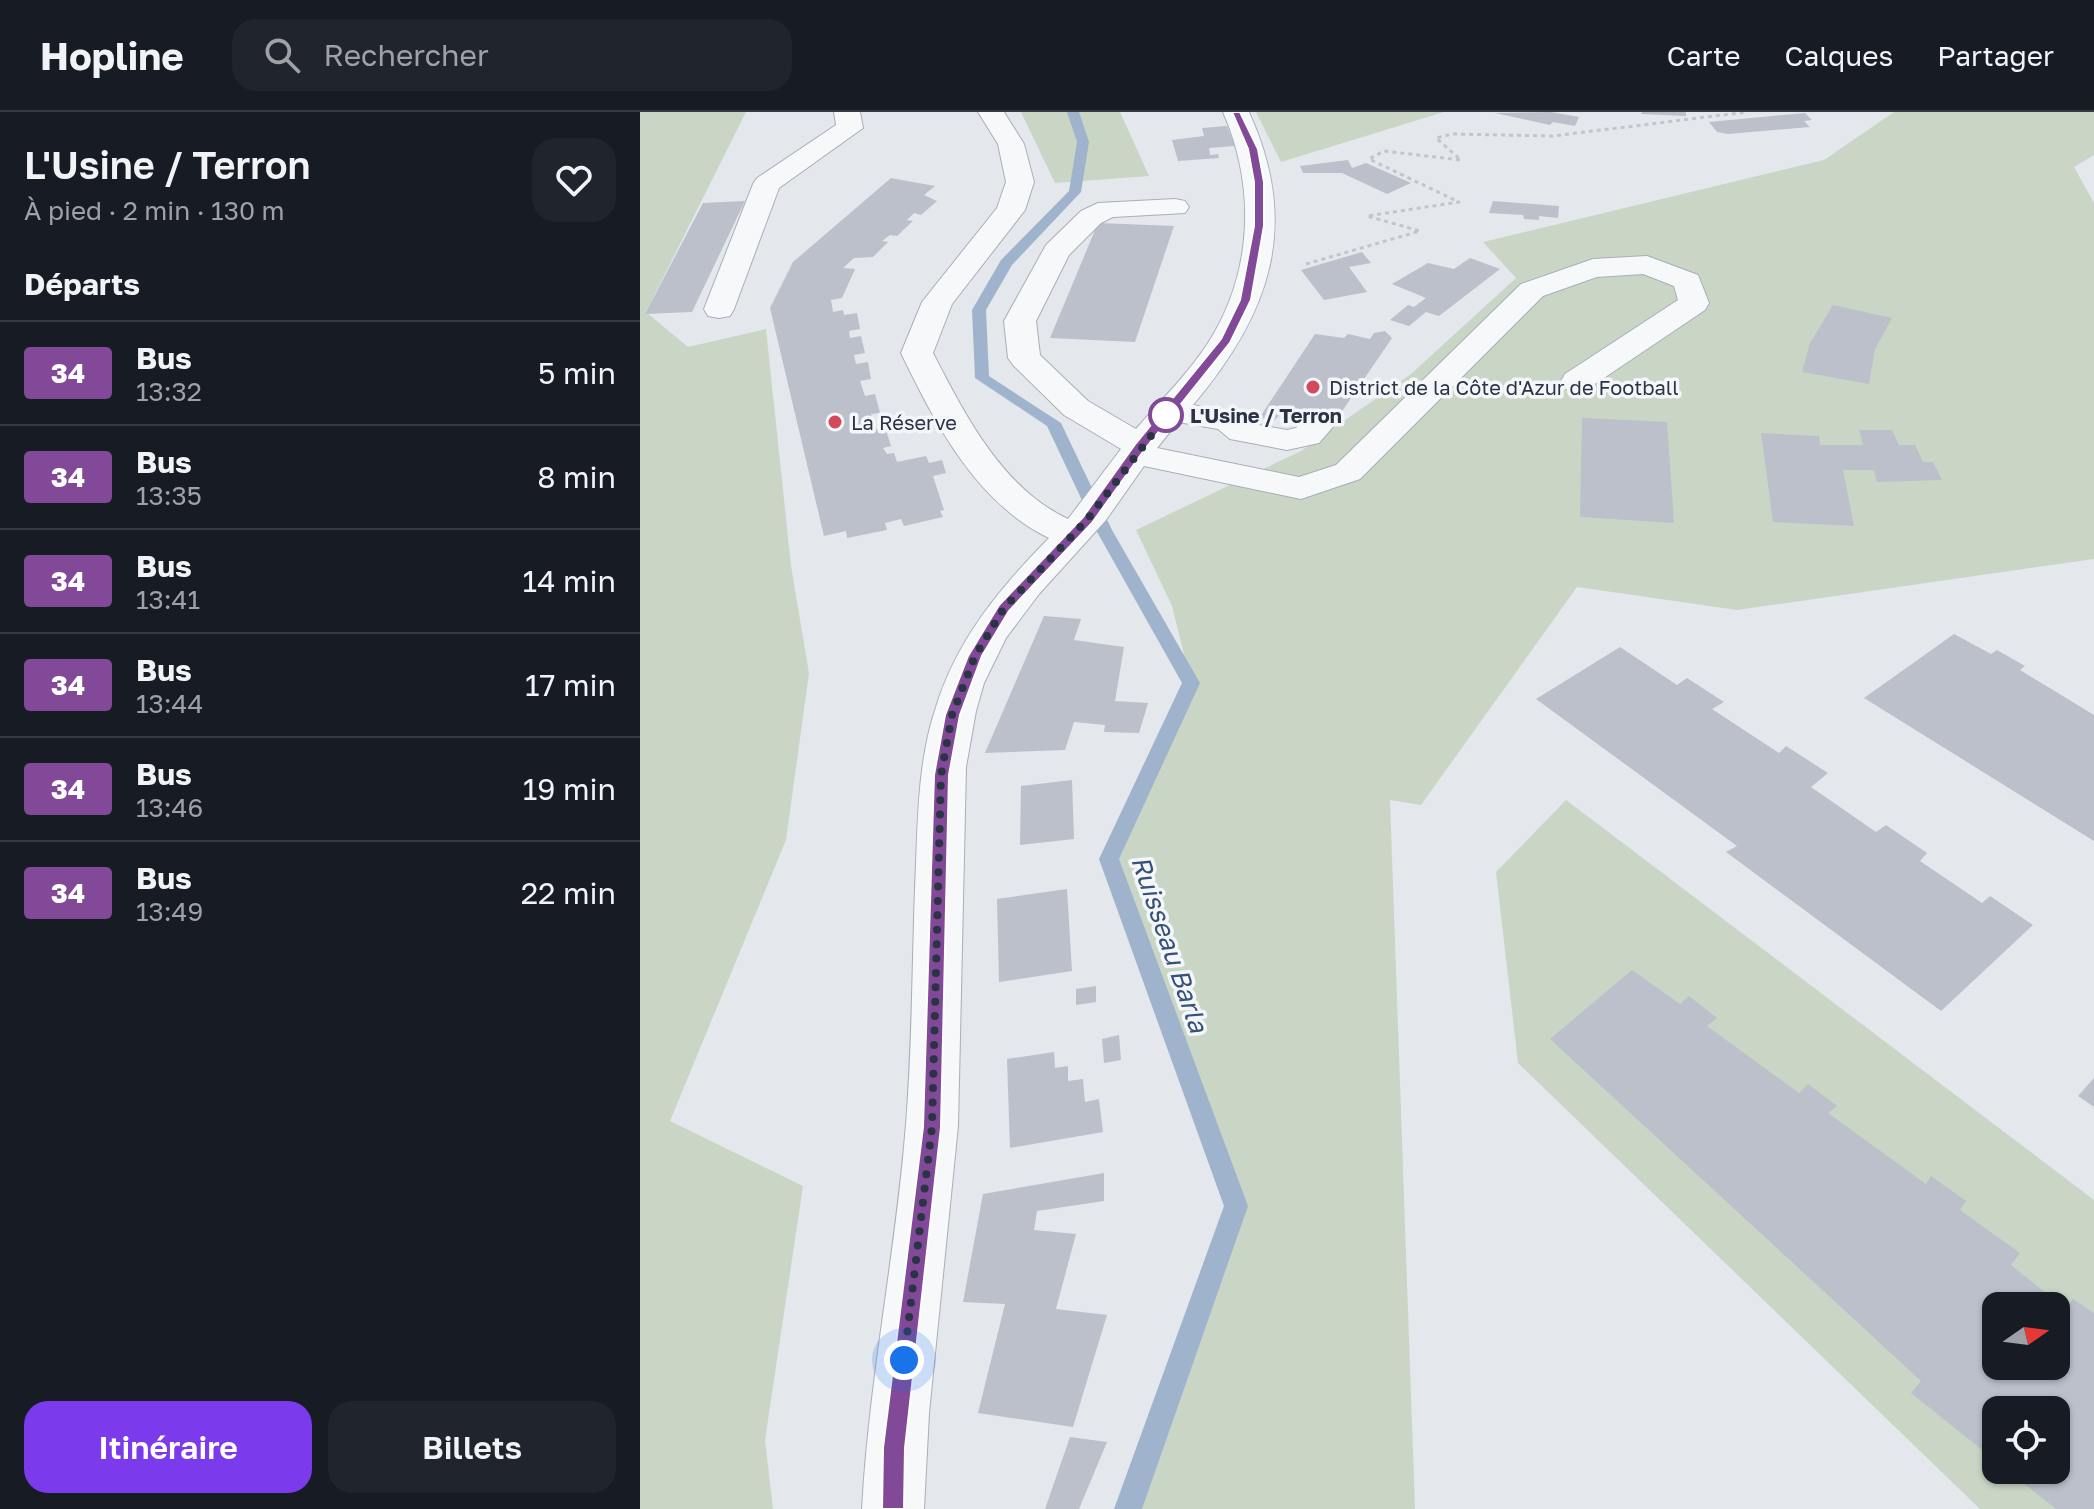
<!DOCTYPE html>
<html lang="fr">
<head>
<meta charset="utf-8">
<style>
  body { margin:0; font-family:"Golos Text",sans-serif; background:#20242c; color:#f1f3f6; height:100vh; display:flex; flex-direction:column; font-size:30px; white-space:nowrap }
  * { box-sizing:border-box; margin:0 }
  p { font-size:26px; color:#9ea1a6 }
  .icon { flex:none; width:44px; height:44px; fill:none; stroke:currentColor; stroke-width:2; stroke-linecap:round; stroke-linejoin:round }
  .map { position:relative; flex:1; overflow:hidden }
  .sheet { display:flex; flex-direction:column; background:#171b24; width:640px }
  .sheet>* { flex:none }
  .badge { padding:0 16px; border-radius:6px; font-size:28px; line-height:52px }
  .needle { width:52px; rotate:76deg }
  .controls { position:absolute; left:1342px; top:1180px; display:grid; gap:16px }
  .controls a { display:grid; place-items:center; width:88px; height:88px; border-radius:16px; background:#171b24; box-shadow:0 2px 6px #0004; font-size:40px }
  .you { position:absolute; width:40px; height:40px; margin:-20px; border:6px solid #fff; border-radius:50%; background:#1a73e8; box-shadow:0 0 0 12px #1a73e833 }
  .map>.badge { position:absolute; translate:-50% -50%; box-shadow:0 0 0 4px #fff }
  h2 { padding:0 24px; font-size:30px; line-height:72px }
  .round { display:grid; place-items:center; flex:none; width:84px; height:84px; border-radius:24px; background:#20242c }
  .head { display:flex; align-items:center; justify-content:space-between; height:136px; padding:0 24px }
  h1 { font-size:38px; font-weight:600; line-height:60px }
  .cta { display:flex; gap:16px; margin-top:auto; padding:16px 24px }
  .cta a { flex:1; height:92px; border-radius:24px; background:#7c3aed; color:#fff; font-size:32px; font-weight:600; line-height:92px; text-align:center }
  .cta a+a { background:#20242c; color:#f1f3f6 }
  ul { padding:0; list-style:none }
  li { display:flex; align-items:center; gap:24px; height:104px; padding:0 24px; border-top:2px solid #363941 }
  li div { flex:1 }
  li b { display:block; font-size:30px }
  li em { font-style:normal }
  li .badge { min-width:88px; font-weight:700; text-align:center }
  header { display:flex; align-items:center; gap:48px; box-sizing:border-box; height:112px; padding:0 40px; background:#171b24; border-bottom:2px solid #363941 }
  header strong { font-size:38px }
  nav { display:flex; gap:44px; margin-inline-start:auto; font-size:28px }
  .search { width:560px; height:72px; background:#20242c; display:flex; align-items:center; gap:20px; box-sizing:border-box; padding:0 28px; border-radius:24px; color:#9ea1a6; font-size:30px }
  main { display:flex; flex:1; min-height:0 }
  .map>svg:first-child { display:block }
  .green { fill:#c9d6c5; fill-rule:evenodd }
  .lines { fill:none; stroke-linecap:round; stroke-linejoin:round }
  .stream { fill:#9fb4cc; fill-rule:evenodd }
  .building { fill:#bbc0ca; fill-rule:evenodd }
  .minor-casing { stroke:#a9aeb7; stroke-width:2 }
  .path { stroke:#c2c5cb; stroke-width:3; stroke-dasharray:4 4; stroke-linecap:butt }
  .minor { fill:#f7f8fa; fill-rule:evenodd }
  .line { fill:#814997; stroke:#fff; stroke-width:2 }
  .walk { stroke:#2b3445; stroke-width:8; stroke-dasharray:0 14.4 }
  .poi-dot { fill:#d1495b; stroke:#f4f6f9; stroke-width:3 }
  .stop-dot { fill:#fff; stroke:#814997; stroke-width:4 }
  .labels { text-anchor:middle; dominant-baseline:central; stroke-width:7; stroke-linejoin:round; paint-order:stroke }
  .far-poi-label { font-size:20px; fill:#2b3445; stroke:#f4f6f9; text-anchor:start }
  .far-stop-label { font-size:20px; font-weight:bold; fill:#2b3445; stroke:#f4f6f9; text-anchor:start }
  .water-label { font-size:26px; font-style:italic; fill:#34527a; stroke:#f4f6f9 }
</style>
</head>
<body>
<header>
<strong>Hopline</strong>
<div class="search"><svg class="icon" aria-label="search" viewBox="0 0 24 24"><circle cx="10" cy="10" r="6"/><path d="M15 15l6 6"/></svg>Rechercher</div>
<nav><a>Carte</a><a>Calques</a><a>Partager</a></nav>
</header>
<main>
<section class="sheet">
<div class="head"><div><h1>L'Usine / Terron</h1><p>À pied · 2 min · 130 m</p></div><a class="round"><svg class="icon" aria-label="heart" viewBox="0 0 24 24"><path d="M12 20l-8-8c-3-5 5-10 8-4 3-6 11-1 8 4z"/></svg></a></div>
<h2>Départs</h2>
<ul>
<li><span class="badge" style="background:#814997;color:#fff">34</span><div><b>Bus</b><p>13:32</p></div><em>5 min</em></li>
<li><span class="badge" style="background:#814997;color:#fff">34</span><div><b>Bus</b><p>13:35</p></div><em>8 min</em></li>
<li><span class="badge" style="background:#814997;color:#fff">34</span><div><b>Bus</b><p>13:41</p></div><em>14 min</em></li>
<li><span class="badge" style="background:#814997;color:#fff">34</span><div><b>Bus</b><p>13:44</p></div><em>17 min</em></li>
<li><span class="badge" style="background:#814997;color:#fff">34</span><div><b>Bus</b><p>13:46</p></div><em>19 min</em></li>
<li><span class="badge" style="background:#814997;color:#fff">34</span><div><b>Bus</b><p>13:49</p></div><em>22 min</em></li>
</ul>
<div class="cta"><a>Itinéraire</a><a>Billets</a></div>
</section>
<div class="map">
<svg width="1454" height="1397" viewBox="0 0 1454 1397">
  <rect width="100%" height="100%" fill="#e4e7ec"/>
  <g class="green">
    <polygon points="0,0 106,0 6,200 48,235 126,217 151,454 169,561 146,728 30,1009 163,1074 125,1328 133,1397 0,1397"/>
    <polygon points="381,0 480,0 509,64 415,71"/>
    <polygon points="616,0 804,0 641,50"/>
    <polygon points="1254,0 1454,0 1454,43 1434,55 1454,91 1454,447 1097,498 937,475 781,693 750,688 775,1397 488,1397 596,1094 469,747 551,571 532,494 496,418 661,339 771,262 876,166 843,130 1184,48"/>
    <path d="M926 688 1454 1088V1397H1340L878 951 856 760ZM1356 1194H1416V1254H1356ZM1356 1298H1416V1358H1356Z"/>
  </g>
  <g class="lines">
    <polygon class="stream" points="427,0 439,0 449,30 441,80 372,153 346,198 349,264 421,311 472,418 560,571 479,747 608,1094 502,1397 474,1397 584,1094 459,747 542,571 456,418 407,314 335,266 332,198 361,148 429,79 437,30"/>
  </g>
  <g class="building">
    <polygon points="911,0 939,5 935,14 913,10 910,13 855,1"/>
    <polygon points="1002,0 1046,0 1046,4 1001,2"/>
    <polygon points="1165,1 1172,8 1164,9 1170,15 1088,22 1077,20 1069,10"/>
    <polygon points="587,14 595,34 569,36 570,43 578,42 579,46 538,49 532,28 564,24 562,16"/>
    <polygon points="708,48 712,56 726,51 771,71 747,82 702,61 663,61 660,54"/>
    <polygon points="251,66 295,74 284,83 297,89 281,103 274,101 267,108 273,109 257,124 250,123 242,129 248,130 233,145 214,146 203,156 215,157 202,186 191,188 193,200 203,198 204,203 217,201 220,217 209,219 210,226 221,224 225,241 214,243 216,252 228,250 231,267 220,269 225,284 235,282 240,301 231,302 236,317 245,315 251,334 243,336 247,342 254,341 257,350 286,344 289,351 302,348 306,361 293,364 304,398 300,399 303,405 264,414 261,407 245,411 247,418 207,426 206,419 184,424 130,196 153,150"/>
    <polygon points="105,89 52,200 5,202 63,91"/>
    <polygon points="853,89 919,94 918,106 899,104 899,108 884,107 883,103 849,101"/>
    <polygon points="458,111 534,114 495,230 410,226"/>
    <polygon points="722,140 731,151 709,155 727,180 684,188 661,158"/>
    <polygon points="830,146 860,157 799,204 786,200 769,214 750,208 768,193 774,195 786,186 752,172 788,151 814,157"/>
    <polygon points="1193,193 1252,206 1235,237 1229,272 1162,260 1170,231"/>
    <polygon points="745,219 752,226 694,311 641,302 632,310 623,306 622,302 675,222 704,226 708,222 730,227 734,221"/>
    <polygon points="942,306 1027,310 1034,411 940,405"/>
    <polygon points="1219,318 1252,318 1259,333 1275,333 1283,350 1293,350 1302,368 1237,370 1234,358 1203,358 1214,414 1133,410 1121,321 1179,324 1180,333 1223,333"/>
    <polygon points="404,504 441,507 434,528 484,535 475,589 508,591 499,621 464,620 465,613 434,610 425,638 345,641"/>
    <polygon points="1314,522 1351,542 1357,538 1385,554 1380,558 1454,603 1454,729 1224,586"/>
    <polygon points="980,535 1037,573 1047,566 1084,590 1072,597 1139,641 1146,634 1188,661 1171,675 1236,720 1246,713 1287,741 1280,749 1342,791 1350,784 1393,813 1301,899 1086,740 1097,734 896,587"/>
    <polygon points="432,668 434,727 380,733 381,674"/>
    <polygon points="427,777 432,859 359,870 357,787"/>
    <path d="M992 858 1040 892 1049 884 1077 906 1067 914 1159 981 1168 972 1197 994 1188 1001 1286 1072 1291 1064 1326 1089 1320 1098 1380 1141 1371 1153 1426 1197 1433 1187 1454 1201V1397H1416L1367 1358H1416V1298H1356V1349L1271 1281 1281 1269 910 927ZM1356 1194H1416V1254H1356Z"/>
    <polygon points="456,874 456,890 436,893 436,877"/>
    <polygon points="479,923 481,948 464,951 462,927"/>
    <polygon points="414,940 415,956 428,954 428,969 443,967 445,990 459,987 463,1020 370,1036 367,947"/>
    <polygon points="1454,966 1454,995 1438,984"/>
    <polygon points="464,1061 464,1089 397,1099 394,1118 436,1122 416,1197 467,1203 433,1315 338,1301 365,1192 323,1190 343,1082"/>
    <polygon points="430,1325 467,1330 439,1397 405,1397"/>
  </g>
  <g class="lines">
    <g class="minor-casing">
      <g id="minor">
        <polygon points="194,0 220,0 223,16 139,76 94,197 90,204 79,206 68,204 64,197 113,72 117,66 196,13"/>
        <path d="M338 0H364L384 32 394 70 385 98 312 192 293 241C325 303 362 376 428 407L481 337 424 303 373 253 368 246 364 209 406 133 441 99 458 91 535 87 545 89 549 95 545 101 473 105 461 111 429 143 396 209 400 243 448 289 496 317C520 289 548 262 568 231 613 161 616 75 583 0H609C661 114 630 202 553 293L601 302 613 312 647 318 656 316 669 302 681 299 693 302 698 309 679 331 647 338 590 327 578 317 538 310 517 336 659 365 696 353 881 172 953 147 1007 144 1058 163 1069 191 1065 198 949 276 937 279 925 276 921 269 925 262 1038 188 1034 174 1003 162 957 165 903 184 720 367 661 387 504 354 466 408 399 482 366 526 344 571 336 599 326 655 318 1014 289 1301 284 1397H222C229 1267 256 1141 266 1012 273 925 272 838 276 751 278 699 279 645 296 595 317 527 360 476 409 426 336 391 295 311 261 241L282 190 357 96 366 70 358 32Z"/>
      </g>
    </g>
    <polyline class="path" points="666,152 780,119 727,104 819,90 729,47 744,39 821,48 796,26 812,22 913,24 1107,0"/>
    <use href="#minor" class="minor"/>
  </g>
  <polygon class="line" points="592,0 600,0 618,37 624,70 624,114 611,188 590,231 505,337 452,411 369,499 342,544 320,603 309,663 301,1015 265,1336 264,1397 242,1397 243,1336 283,1015 294,663 305,603 328,544 359,493 443,405 496,331 581,227 600,188 614,114 614,70 608,37"/>
  <g class="lines">
    <polyline class="walk" points="264,1248 292,1015 301,663 312,603 335,544 364,496 447,408 530,299 526,303"/>
  </g>
  <g class="poi-dot">
    <circle cx="673" cy="275" r="8"/>
    <circle cx="195" cy="310" r="8"/>
  </g>
  <circle class="stop-dot" cx="526" cy="303" r="16"/>
  <g class="labels">
    <g class="far-poi-label">
      <text x="689" y="275">District de la Côte d'Azur de Football</text>
      <text x="211" y="310">La Réserve</text>
    </g>
    <g class="far-stop-label">
      <text x="550" y="303">L'Usine / Terron</text>
    </g>
    <g class="water-label">
      <text transform="translate(530 832) rotate(71)">Ruisseau Barla</text>
    </g>
  </g>
</svg>
<div class="controls">
<a><svg class="needle" viewBox="-14 -14 28 28"><path d="M0-13l5 13h-10z" fill="#e53935"/><path d="M0 13l5-13h-10z" fill="#9ea1a6"/></svg></a>
<a><svg class="icon" aria-label="locate" viewBox="0 0 24 24"><circle cx="12" cy="12" r="6"/><path d="M12 2v4M12 18v4M2 12h4M18 12h4"/></svg></a>
</div>
<div class="you" style="left:264px;top:1248px"></div>
</div>
</main>
</body>
</html>
